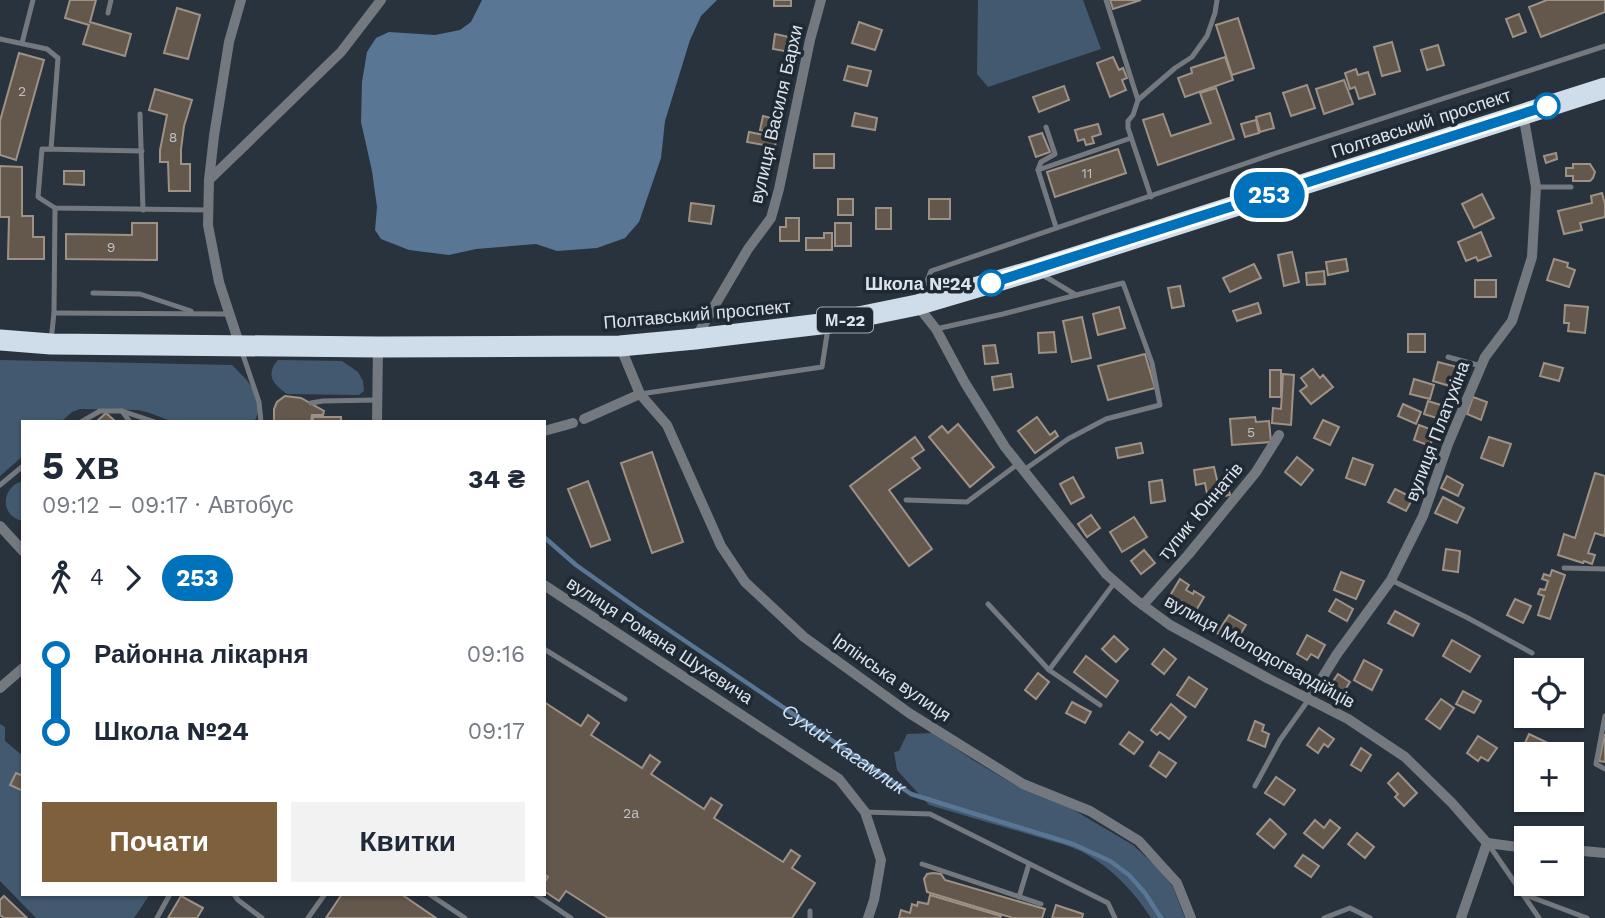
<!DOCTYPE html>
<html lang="uk">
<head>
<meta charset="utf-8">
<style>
  body { margin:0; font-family:"Work Sans",sans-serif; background:#f2f2f3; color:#1f2937; height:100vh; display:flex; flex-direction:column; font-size:26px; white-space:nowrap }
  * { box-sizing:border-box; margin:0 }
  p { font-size:23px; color:#747a83 }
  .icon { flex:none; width:38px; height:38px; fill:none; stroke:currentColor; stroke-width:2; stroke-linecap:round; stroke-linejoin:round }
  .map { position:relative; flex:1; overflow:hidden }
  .panel { position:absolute; left:21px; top:420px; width:525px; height:476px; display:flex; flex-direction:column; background:#fff; border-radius:0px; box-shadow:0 2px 5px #0004 }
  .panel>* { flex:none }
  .badge { padding:0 14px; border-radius:23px; font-size:24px; line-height:46px }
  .buttons { position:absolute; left:1514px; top:658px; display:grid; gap:14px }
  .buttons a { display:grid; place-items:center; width:70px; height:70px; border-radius:0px; background:#fff; box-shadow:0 2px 5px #0004; font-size:35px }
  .map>.badge { position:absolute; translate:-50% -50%; box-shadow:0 0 0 4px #fff }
  .legs { display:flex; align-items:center; gap:10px; height:77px; padding:0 21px; font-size:23px }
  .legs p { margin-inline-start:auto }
  .overview { display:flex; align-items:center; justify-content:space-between; height:119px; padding:0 21px }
  h1 { font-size:38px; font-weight:700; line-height:52px }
  .primary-button { display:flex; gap:14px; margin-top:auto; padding:14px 21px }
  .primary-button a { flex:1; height:80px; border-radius:0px; background:#7f603c; color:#fff; font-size:28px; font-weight:700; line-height:80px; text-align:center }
  .primary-button a+a { background:#f2f2f3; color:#1f2937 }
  ul { padding:0 21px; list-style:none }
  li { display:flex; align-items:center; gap:24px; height:77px; font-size:26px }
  li i { display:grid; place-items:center; width:10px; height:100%; margin:0 9px; background:currentColor }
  li i::after { content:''; width:18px; height:18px; margin:-9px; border:5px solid; border-radius:50%; background:#fff }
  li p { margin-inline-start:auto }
  li:first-child i { background:linear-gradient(#0000 50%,currentColor 0) }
  li:last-child i { background:linear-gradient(currentColor 50%,#0000 0) }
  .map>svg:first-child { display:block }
  .green { fill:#425970 }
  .water { fill:#597694 }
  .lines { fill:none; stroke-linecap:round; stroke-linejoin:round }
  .stream { stroke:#597694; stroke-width:4.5 }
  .building { fill:#64584d; stroke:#9e9185; stroke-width:2 }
  .lane { stroke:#74797f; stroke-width:5 }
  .street { stroke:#74797f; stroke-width:10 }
  .highway { stroke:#cfdce9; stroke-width:21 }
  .line-1-casing { stroke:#fff; stroke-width:16 }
  .line-1 { stroke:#0072bc; stroke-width:10 }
  .stop-1-dot { fill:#fff; stroke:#0072bc; stroke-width:3.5 }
  .labels { text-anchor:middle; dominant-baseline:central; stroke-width:7; stroke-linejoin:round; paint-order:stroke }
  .number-label { font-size:14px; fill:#bfc0c3 }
  .shield { fill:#1f2933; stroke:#a4abb3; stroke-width:2 }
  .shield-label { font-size:16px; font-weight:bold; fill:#dde3ea }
  .street-label { font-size:18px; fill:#dde3ea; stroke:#1f2933 }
  .stop-label { font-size:18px; font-weight:bold; fill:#dde3ea; stroke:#1f2933; text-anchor:end }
  .water-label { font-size:19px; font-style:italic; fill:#cfe3f7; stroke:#1f2933 }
</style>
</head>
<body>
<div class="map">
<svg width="1605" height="918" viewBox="0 0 1605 918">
  <rect width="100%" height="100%" fill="#29333e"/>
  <g class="green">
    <polygon points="978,0 1083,0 1101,49 988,87 977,74"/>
    <path d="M0 360 232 365C247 380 268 398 254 422H173L150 413 138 410 80 409 72 412 61 422H23V456L0 476Z"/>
    <path d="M278 360 342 361 358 372 363 381 364 391 359 395 287 394C273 384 265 375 278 360Z"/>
    <path d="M23 481V521C0 517 0 487 23 481Z"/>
    <polygon points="0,724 5,727 5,741 23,756 23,894 150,894 134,918 36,918 0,881"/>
    <path d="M933 733 973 760 1022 789 1072 809 1133 845 1158 868 1173 887 1185 918H1151C1135 893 1113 869 1086 854 1080 850 1072 848 1065 845L929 805 897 770 894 752 899 751 907 734Z"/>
  </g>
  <polygon class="water" points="482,0 717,0 701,16 690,40 665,121 661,158 639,222 625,238 597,248 557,251 536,244 476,249 449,255 409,250 381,239 375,230 377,207 372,171 361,122 362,82 367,52 376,38 389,32 435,35 460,30 471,22"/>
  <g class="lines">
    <path class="stream" id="s1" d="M544 537 576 565 638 609 911 794 1073 844 1110 861 1129 875 1145 893 1161 918"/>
  </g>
  <g class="building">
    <polygon points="70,0 96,0 90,22 131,34 125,56 83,44 89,25 65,18"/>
    <rect x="774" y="0" width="17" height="6"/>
    <polygon points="1110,0 1141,0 1113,9"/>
    <polygon points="1547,0 1605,0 1605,12 1541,37 1529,7"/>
    <polygon points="177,8 200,15 188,59 164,53"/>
    <polygon points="1519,14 1526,32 1513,37 1506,19"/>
    <polygon points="1238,18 1254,68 1232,75 1216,25"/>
    <polygon points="859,22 882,30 875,50 852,43"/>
    <polygon points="775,34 794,38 791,52 773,49"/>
    <polygon points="1392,42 1400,71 1382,76 1374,47"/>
    <polygon points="1438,45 1444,65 1427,70 1421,50"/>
    <polygon points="19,53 44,60 16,160 0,155 0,121"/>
    <polygon points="1113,57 1119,70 1123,68 1127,78 1122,80 1126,90 1110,97 1097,63"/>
    <polygon points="1225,57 1233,80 1185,97 1178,78 1192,73 1191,68"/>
    <polygon points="848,66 871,71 867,86 844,80"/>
    <polygon points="1356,69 1358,75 1368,72 1375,94 1359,99 1355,87 1350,89 1345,73"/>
    <polygon points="1344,80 1353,104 1324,114 1316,89"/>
    <polygon points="1307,85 1315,108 1291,116 1283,93"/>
    <polygon points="1064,86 1069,100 1039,112 1033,97"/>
    <polygon points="1216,88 1234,139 1158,165 1143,120 1163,114 1171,136 1211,123 1200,93"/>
    <polygon points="155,89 192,100 184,126 181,149 181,164 190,164 190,191 169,191 168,162 160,162 160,150 167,115 149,110"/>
    <polygon points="773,108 784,110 778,141 776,140 775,147 747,142 749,132 764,135 765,131 760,130 763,116 771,118"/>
    <polygon points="855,113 877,118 875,130 852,126"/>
    <polygon points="1270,113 1274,128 1260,132 1256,117"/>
    <polygon points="1256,120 1259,133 1245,137 1241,124"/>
    <polygon points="1098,124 1101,134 1092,137 1094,143 1086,145 1084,139 1078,141 1075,130"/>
    <polygon points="1042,133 1050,152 1036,157 1029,137"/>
    <polygon points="1118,149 1126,173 1055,197 1047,172"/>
    <polygon points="1556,153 1557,159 1546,163 1544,156"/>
    <rect x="814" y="154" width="20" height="14"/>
    <polygon points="1573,164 1590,164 1595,172 1593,178 1590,181 1573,181 1573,176 1566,176 1566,168 1573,168"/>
    <polygon points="0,166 22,167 22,216 33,216 33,237 44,237 44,259 8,259 9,217 0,217"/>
    <polygon points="64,171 84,171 84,185 64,184"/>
    <polygon points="1602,193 1605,204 1605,217 1580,223 1582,230 1564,234 1558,211 1592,203 1591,196"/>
    <polygon points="1482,194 1494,218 1474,228 1462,204"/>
    <rect x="838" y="199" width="15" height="16"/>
    <rect x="929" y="199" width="21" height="20"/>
    <polygon points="691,203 714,206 711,224 689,221"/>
    <rect x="876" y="208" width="15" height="21"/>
    <polygon points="786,218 799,218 799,241 780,241 780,227 786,227"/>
    <polygon points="132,223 157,223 157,260 66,259 66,234 132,235"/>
    <rect x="835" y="223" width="16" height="23"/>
    <polygon points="1481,232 1491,256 1478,261 1476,257 1466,261 1458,242"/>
    <polygon points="824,233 832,233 832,250 806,250 806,238 824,238"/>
    <polygon points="1292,252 1299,282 1284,286 1278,255"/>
    <polygon points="1346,259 1348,271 1328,275 1326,262"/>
    <polygon points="1554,259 1568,263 1567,267 1575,270 1569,287 1547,280"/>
    <polygon points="1254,264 1261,278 1230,292 1223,278"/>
    <polygon points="1324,271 1325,284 1307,285 1306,273"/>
    <rect x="1475" y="280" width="21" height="17"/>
    <polygon points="1180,286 1184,306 1172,308 1168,288"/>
    <polygon points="1258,303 1261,313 1237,321 1233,311"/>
    <polygon points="1565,305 1588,307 1585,333 1568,331 1569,323 1564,323"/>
    <polygon points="1119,307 1125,328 1098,335 1093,314"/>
    <polygon points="1082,317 1091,358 1072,362 1063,321"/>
    <polygon points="1054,332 1056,352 1039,353 1038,333"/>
    <rect x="1408" y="334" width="17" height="18"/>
    <polygon points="995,345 998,363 985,364 983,346"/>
    <polygon points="1145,354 1155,388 1108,400 1098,366"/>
    <polygon points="1438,362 1457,367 1455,375 1459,376 1456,388 1433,381"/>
    <polygon points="1544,363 1563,368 1559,381 1540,376"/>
    <polygon points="1313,369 1320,378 1323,375 1333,387 1311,404 1300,391 1307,386 1301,378"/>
    <rect x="1270" y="370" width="11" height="27"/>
    <polygon points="1011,374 1013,387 994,390 992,377"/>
    <polygon points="1283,374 1294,375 1291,425 1272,423 1273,408 1281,409"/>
    <polygon points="1414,379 1434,385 1430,399 1410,394"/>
    <polygon points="285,396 301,398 324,411 323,415 312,415 311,422 274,422 274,409 277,402"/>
    <polygon points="1473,397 1487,402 1481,420 1467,414"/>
    <polygon points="1428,401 1447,407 1443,420 1424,414"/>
    <polygon points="1403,404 1421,412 1416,424 1398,416"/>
    <polygon points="106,413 116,422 96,422"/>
    <rect x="313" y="417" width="28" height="5"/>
    <polygon points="1037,417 1050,435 1055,431 1058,436 1035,453 1018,431"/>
    <polygon points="1255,417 1256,422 1269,421 1271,442 1232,445 1230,419"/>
    <polygon points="1323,420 1339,427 1330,445 1314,438"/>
    <polygon points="958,424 994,467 970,487 929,437 942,426 948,433"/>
    <polygon points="1419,425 1435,431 1430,446 1414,440"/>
    <polygon points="915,437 924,450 912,458 920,468 889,490 932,549 909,566 850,486"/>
    <polygon points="1489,437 1511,444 1503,466 1481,458"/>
    <polygon points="1141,443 1143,453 1118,458 1116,448"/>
    <polygon points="652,452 683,542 652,553 621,463"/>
    <polygon points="1297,457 1313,470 1301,485 1285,472"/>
    <polygon points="1353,458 1373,465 1365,485 1346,478"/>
    <polygon points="1214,467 1218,484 1227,482 1230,495 1208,499 1205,483 1196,485 1194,470"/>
    <polygon points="1595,473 1605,476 1605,531 1604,536 1595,533 1588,553 1595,555 1592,564 1584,561 1583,563 1558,555 1564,534 1575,538"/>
    <polygon points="1447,476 1463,485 1458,496 1441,488"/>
    <polygon points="1073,477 1084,497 1071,504 1060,484"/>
    <polygon points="1162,480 1165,501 1151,503 1149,482"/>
    <polygon points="588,481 610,540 591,547 568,489"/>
    <polygon points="1395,489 1413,498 1406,511 1388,502"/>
    <polygon points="1443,497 1464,508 1457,523 1435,513"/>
    <polygon points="1091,515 1100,528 1087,537 1078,524"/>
    <polygon points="1134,517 1147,537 1122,552 1110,532"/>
    <polygon points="1446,549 1460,551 1458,572 1443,570"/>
    <polygon points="1144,550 1155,563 1141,574 1131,561"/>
    <polygon points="1552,570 1565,575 1550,619 1538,615 1544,596 1538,594 1540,589 1545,590 1548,581 1542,579 1544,574 1550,576"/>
    <polygon points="1341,572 1364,581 1356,599 1334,590"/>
    <polygon points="1180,579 1189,585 1186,590 1193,594 1194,591 1204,597 1194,614 1168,599"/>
    <polygon points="1336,599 1353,609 1347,621 1329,611"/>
    <polygon points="1515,599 1531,606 1523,623 1507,615"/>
    <polygon points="1395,611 1419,624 1413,636 1388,623"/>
    <polygon points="1229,615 1246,625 1234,644 1217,633"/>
    <polygon points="1307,635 1325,645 1318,658 1311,654 1307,660 1297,654"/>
    <polygon points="1114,636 1128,649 1116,662 1102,649"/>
    <polygon points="1452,640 1480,656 1470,672 1443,656"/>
    <polygon points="1164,649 1176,659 1164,674 1152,664"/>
    <polygon points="1086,656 1118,681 1106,697 1074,672"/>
    <polygon points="1364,660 1382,670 1372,690 1354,680"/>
    <polygon points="1038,673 1049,682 1036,699 1025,690"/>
    <polygon points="1338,674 1350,682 1340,697 1328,689"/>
    <polygon points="1189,677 1207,689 1195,707 1177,695"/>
    <polygon points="1463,691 1481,701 1474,713 1456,704"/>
    <polygon points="1441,699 1454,708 1440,729 1426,719"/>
    <polygon points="544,702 581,726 588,715 599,723 591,735 642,768 650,755 660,762 651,774 704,809 711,798 722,805 714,818 783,862 791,850 800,856 792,868 815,883 792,918 608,918 566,891 559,901 544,891 544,883 548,877 544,874"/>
    <polygon points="1072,702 1091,712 1085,723 1066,713"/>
    <polygon points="1171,704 1186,717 1169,739 1160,732 1157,735 1151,730"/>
    <polygon points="1541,716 1564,716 1558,726"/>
    <polygon points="1255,721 1264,725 1262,731 1269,734 1265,747 1248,740"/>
    <polygon points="1319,728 1334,739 1328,747 1324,744 1318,753 1307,745"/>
    <polygon points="1129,732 1143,742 1134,754 1120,744"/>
    <polygon points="1529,734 1550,744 1545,754 1526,754 1521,752"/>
    <polygon points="1605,734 1605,762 1599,761"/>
    <polygon points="1478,736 1497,748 1488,761 1481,757 1478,761 1467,753"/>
    <polygon points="1361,748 1371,755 1361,771 1351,765"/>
    <polygon points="1159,752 1176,763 1166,777 1150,766"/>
    <polygon points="16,773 23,776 23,791 10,785"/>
    <polygon points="1398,773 1417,793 1404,806 1395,797 1398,794 1388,783"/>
    <polygon points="1276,777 1295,790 1284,805 1265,793"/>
    <polygon points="1270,819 1286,834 1274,848 1257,834"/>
    <polygon points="1315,820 1324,828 1330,820 1340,828 1323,848 1304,833"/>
    <polygon points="1357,833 1374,847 1365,858 1348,844"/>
    <polygon points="1303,855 1319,866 1311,877 1295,866"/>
    <polygon points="933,873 941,874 945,880 1045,909 1042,918 1013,918 927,892 924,879 927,874"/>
    <polygon points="342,894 401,894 436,918 326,918"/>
    <polygon points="930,895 1001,916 1000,918 899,918 901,910 910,913 912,904 917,906 918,902 928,904"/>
    <polygon points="4,896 27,918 4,918 0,915 0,900"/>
    <polygon points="181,896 203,908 197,918 168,918"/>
    <polygon points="1056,905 1083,914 1082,918 1052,918"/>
  </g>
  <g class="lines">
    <g class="lane">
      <polyline points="1106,0 1138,100 1133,115 1128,121 1128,128 1151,197"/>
      <polyline points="108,13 111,0"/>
      <polyline points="0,39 47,49 58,58 51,149"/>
      <polyline points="22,43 33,0"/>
      <polyline points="1138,100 1175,68 1192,57 1207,36 1215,13 1217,0"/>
      <polyline points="140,114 143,210"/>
      <polyline points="1046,127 1055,154 1041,162 1038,170 1056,227"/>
      <polyline points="142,151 42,149 38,197 55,208 208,210"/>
      <polyline points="1038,170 1131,138"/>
      <polyline points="1536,187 1571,187"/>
      <polyline points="1041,274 1076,295"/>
      <polyline points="93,293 140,294 191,311"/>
      <polyline points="920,299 931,271 1273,154 1605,46"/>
      <polyline points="54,313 229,314"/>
      <polyline points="936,329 1003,314 1123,283 1152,363 1160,405 1106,419 1068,439 1024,470"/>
      <polyline points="51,341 54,313 55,208"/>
      <polyline points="242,352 259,402 261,422"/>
      <polyline points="1448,357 1481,366"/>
      <polyline points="640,394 822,367 828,328"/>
      <polyline points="311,403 323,401 377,400"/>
      <polyline points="122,411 130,422"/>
      <polyline points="81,422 100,411 122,411 155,422"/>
      <polyline points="0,485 23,466"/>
      <polyline points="906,500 967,502 1018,464"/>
      <polyline points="1564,568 1605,569"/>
      <polyline points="1391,580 1468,618 1532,653"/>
      <polyline points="988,604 1049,670"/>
      <polyline points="544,649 625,699"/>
      <polyline points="1100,705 1049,670 1115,582"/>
      <polyline points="1605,716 1596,764 1605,769"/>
      <polyline points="1255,786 1280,740 1309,699"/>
      <polyline points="865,812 930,814 1108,903 1115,918"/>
      <polyline points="1489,845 1539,918"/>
      <polyline points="922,864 1041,904"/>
      <polyline points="234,894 238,900 262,918"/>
      <polyline points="429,894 465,918"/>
      <polyline points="535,894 571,918"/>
      <polyline points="1523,894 1587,918"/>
      <polyline points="1019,897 1029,864"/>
      <polyline points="157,918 170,894"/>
      <polyline points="308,918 325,894"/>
      <polyline points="810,918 810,911"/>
      <polyline points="1324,918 1350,908 1370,918"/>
    </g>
    <g class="street">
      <polyline points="209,180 341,52 381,0"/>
      <polyline points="917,305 936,329 965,383 1005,447 1106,574 1136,600 1170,625 1269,679 1348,719 1405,757 1452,803 1487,843"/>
      <polyline points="695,339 748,249 771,218 779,189 810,40 821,0"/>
      <polyline points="240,346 219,282 208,225 209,180 214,136 229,42 241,0"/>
      <polyline points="620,346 640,394 667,425 721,546 745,582 804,637 909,713 1023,784 1090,811 1139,841 1177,883 1191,918"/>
      <polyline points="584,419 640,394"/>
      <polyline points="377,422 378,347"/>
      <polyline points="544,431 573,423"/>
      <polyline points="0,526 23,551"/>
      <polyline points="544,585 839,779 865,812 881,860 874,900 868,918"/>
      <polyline points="1143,605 1188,555 1256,472 1279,435"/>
      <polyline points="0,688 23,668"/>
      <polyline points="1309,699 1337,654 1391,580 1423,516 1448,444 1485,357 1512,321 1532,257 1536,187 1523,114"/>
      <polyline points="1487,843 1526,848"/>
      <polyline points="1572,850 1605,853"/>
      <polyline points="1461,918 1487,843"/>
    </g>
    <polyline class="highway" points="0,340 51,344 378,347 620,346 695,339 829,323 917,305 1035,270 1605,88"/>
  </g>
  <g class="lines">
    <g class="line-1-casing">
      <polyline id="line-1" points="991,283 1547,106"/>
    </g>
    <use href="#line-1" class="line-1"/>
  </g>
  <g class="stop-1-dot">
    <circle cx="1547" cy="106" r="12"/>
    <circle cx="991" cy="283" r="12"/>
  </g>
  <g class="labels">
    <g class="number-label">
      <text x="22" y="91">2</text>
      <text x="173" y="137">8</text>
      <text x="1087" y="173">11</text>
      <text x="111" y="247">9</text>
      <text x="1251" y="432">5</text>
      <text x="631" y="813">2а</text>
    </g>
    <rect class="shield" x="817" y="307.5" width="56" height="25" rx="5"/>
    <g class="shield-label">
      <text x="845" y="320">М-22</text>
    </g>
    <g class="street-label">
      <text transform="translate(776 114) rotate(-77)">вулиця Василя Бархи</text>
      <text transform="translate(1421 123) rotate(-18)">Полтавський проспект</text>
      <text transform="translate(697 314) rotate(-5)">Полтавський проспект</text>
      <text transform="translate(1437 431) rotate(-69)">вулиця Платухіна</text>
      <text transform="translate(1200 511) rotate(-50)">тупик Юннатів</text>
      <text transform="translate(660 640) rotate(33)">вулиця Романа Шухевича</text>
      <text transform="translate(1260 651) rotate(29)">вулиця Молодогвардійців</text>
      <text transform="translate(892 677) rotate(35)">Ірпінська вулиця</text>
    </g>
    <g class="stop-label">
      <text x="972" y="283">Школа №24</text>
    </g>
    <g class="water-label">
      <text stroke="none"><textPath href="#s1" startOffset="368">Сухий Кагамлик</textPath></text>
    </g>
  </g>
</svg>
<div class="buttons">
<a><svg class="icon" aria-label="locate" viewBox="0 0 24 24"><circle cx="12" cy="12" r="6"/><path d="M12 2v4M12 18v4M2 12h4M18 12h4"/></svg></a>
<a>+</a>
<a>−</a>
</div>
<b class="badge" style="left:1269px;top:195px;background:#0072bc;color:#fff">253</b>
<section class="panel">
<div class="overview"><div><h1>5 хв</h1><p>09:12 – 09:17 · Автобус</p></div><b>34 ₴</b></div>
<div class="legs"><svg class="icon" aria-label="walk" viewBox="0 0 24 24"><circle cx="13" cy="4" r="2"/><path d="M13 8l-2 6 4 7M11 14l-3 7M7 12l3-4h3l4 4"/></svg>4<svg class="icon" aria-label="forward" viewBox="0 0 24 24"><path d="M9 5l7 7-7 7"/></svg><b class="badge" style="background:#0072bc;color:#fff">253</b></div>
<ul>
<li><i style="color:#0072bc"></i><b>Районна лікарня</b><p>09:16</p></li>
<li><i style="color:#0072bc"></i><b>Школа №24</b><p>09:17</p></li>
</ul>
<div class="primary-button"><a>Почати</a><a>Квитки</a></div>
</section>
</div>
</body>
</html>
